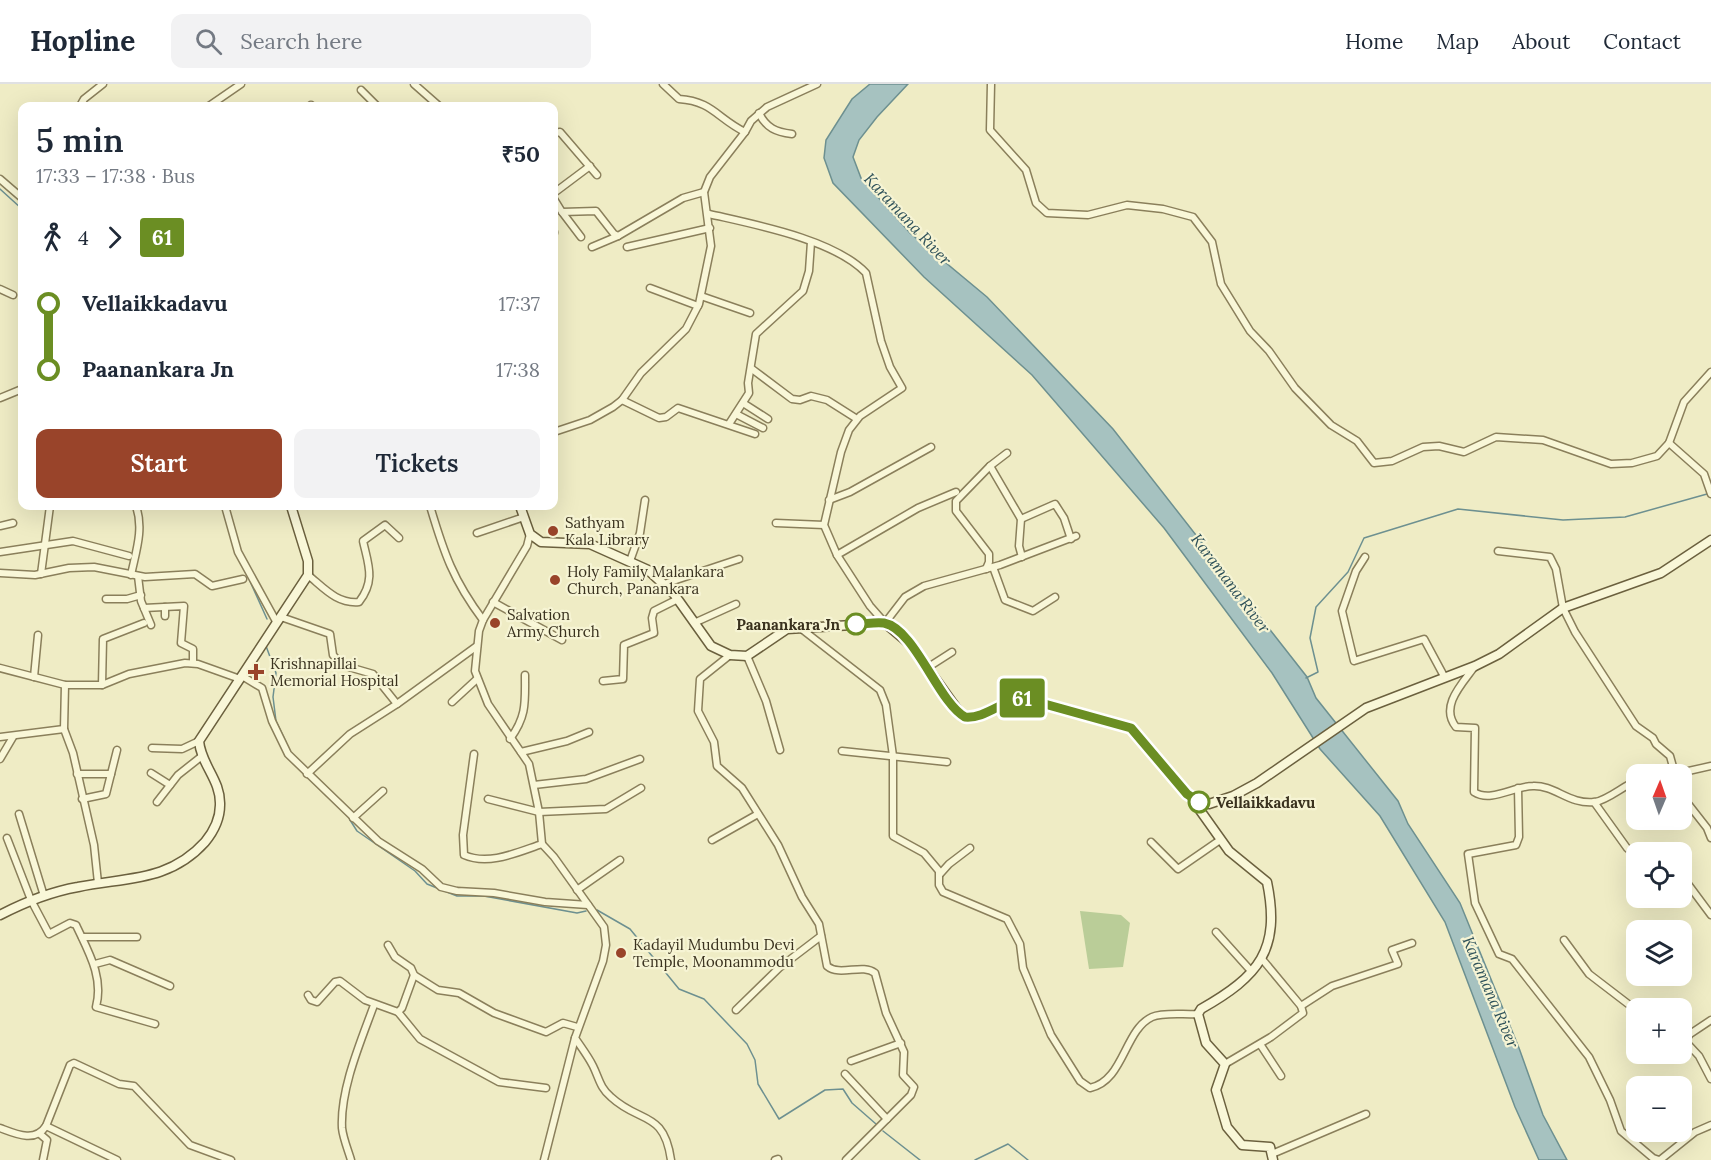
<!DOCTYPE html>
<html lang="en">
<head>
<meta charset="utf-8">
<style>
  body { margin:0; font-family:Lora,serif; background:#f2f2f3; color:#1f2937; height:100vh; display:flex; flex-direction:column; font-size:22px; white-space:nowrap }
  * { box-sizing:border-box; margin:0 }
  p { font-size:20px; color:#747a83 }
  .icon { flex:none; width:33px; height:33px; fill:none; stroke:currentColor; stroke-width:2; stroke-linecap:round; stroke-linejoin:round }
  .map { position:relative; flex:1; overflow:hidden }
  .details { position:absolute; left:18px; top:18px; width:540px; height:408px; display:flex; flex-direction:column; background:#fff; border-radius:12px; box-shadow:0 6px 24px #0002 }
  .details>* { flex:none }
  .badge { padding:0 12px; border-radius:4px; font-size:21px; line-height:39px }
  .needle { width:39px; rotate:2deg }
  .tools { position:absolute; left:1626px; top:680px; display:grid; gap:12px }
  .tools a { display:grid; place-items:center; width:66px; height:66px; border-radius:12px; background:#fff; box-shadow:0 6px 24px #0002; font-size:30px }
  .map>.badge { position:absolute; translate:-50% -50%; box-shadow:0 0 0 3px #fff }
  .legs { display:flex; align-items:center; gap:9px; height:66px; padding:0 18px; font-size:20px }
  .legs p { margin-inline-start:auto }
  .head { display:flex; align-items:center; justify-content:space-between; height:102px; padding:0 18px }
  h1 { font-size:33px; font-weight:600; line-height:45px }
  .button { display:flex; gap:12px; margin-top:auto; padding:12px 18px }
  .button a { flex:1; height:69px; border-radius:12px; background:#99442a; color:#fff; font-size:24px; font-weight:600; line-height:69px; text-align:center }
  .button a+a { background:#f2f2f3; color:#1f2937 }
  ul { padding:0 18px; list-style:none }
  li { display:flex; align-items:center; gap:21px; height:66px; font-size:22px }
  li i { display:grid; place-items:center; width:9px; height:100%; margin:0 8px; background:currentColor }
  li i::after { content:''; width:15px; height:15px; margin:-8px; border:4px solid; border-radius:50%; background:#fff }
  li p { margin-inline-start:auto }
  li:first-child i { background:linear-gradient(#0000 50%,currentColor 0) }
  li:last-child i { background:linear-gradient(currentColor 50%,#0000 0) }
  header { display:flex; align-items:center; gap:36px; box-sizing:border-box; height:84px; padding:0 30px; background:#fff; border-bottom:2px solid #e0e1e3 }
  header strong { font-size:28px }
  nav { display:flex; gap:33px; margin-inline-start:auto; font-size:21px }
  .search { width:420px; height:54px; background:#f2f2f3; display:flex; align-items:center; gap:15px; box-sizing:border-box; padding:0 21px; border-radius:12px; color:#747a83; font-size:22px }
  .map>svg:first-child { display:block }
  .green { fill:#bacd98 }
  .water { fill:#a6c2c0; stroke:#6d9090; stroke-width:1.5 }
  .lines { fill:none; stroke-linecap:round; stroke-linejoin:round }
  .stream { stroke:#6d9090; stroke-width:1.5 }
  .street-casing { stroke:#8a7f5b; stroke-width:9 }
  .secondary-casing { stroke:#6b603e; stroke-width:11 }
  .street { stroke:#f9f7d8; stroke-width:6 }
  .secondary { stroke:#f9f7d8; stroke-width:8 }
  .line-1-casing { stroke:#fff; stroke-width:14 }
  .line-1 { stroke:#6b8e23; stroke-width:9 }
  .poi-dot { fill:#99442a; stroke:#f6f4d4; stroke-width:2 }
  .stop-1-dot { fill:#fff; stroke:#6b8e23; stroke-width:3 }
  .labels { text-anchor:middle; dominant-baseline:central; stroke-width:4.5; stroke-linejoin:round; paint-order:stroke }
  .poi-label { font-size:15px; fill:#3a321f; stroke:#f6f4d4; text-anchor:start }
  .stop-label { font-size:15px; font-weight:bold; fill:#3a321f; stroke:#f6f4d4; text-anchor:end }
  .water-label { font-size:16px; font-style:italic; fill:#2e5159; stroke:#f6f4d4 }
</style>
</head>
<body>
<header>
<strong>Hopline</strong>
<div class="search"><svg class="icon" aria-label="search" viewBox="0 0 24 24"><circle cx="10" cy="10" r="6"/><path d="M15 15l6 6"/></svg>Search here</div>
<nav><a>Home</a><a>Map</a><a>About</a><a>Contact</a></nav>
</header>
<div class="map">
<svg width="1711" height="1076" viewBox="0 0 1711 1076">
  <rect width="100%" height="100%" fill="#efecc5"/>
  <polygon class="green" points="1080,827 1121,831 1130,839 1123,883 1089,885"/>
  <polygon class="water" points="870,0 908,0 877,33 859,56 853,73 861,94 910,149 987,213 1113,345 1307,593 1316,614 1398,717 1408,740 1460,819 1519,964 1543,1031 1567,1076 1539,1076 1515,1023 1445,838 1380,732 1320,665 1272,589 1164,444 1032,291 924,193 833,99 824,74 826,56 852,15"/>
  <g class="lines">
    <g class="stream">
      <polyline points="0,105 22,125"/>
      <polyline points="249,495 267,535"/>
      <polyline points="266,562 276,589 273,613 276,637 286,658"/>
      <polyline points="1306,594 1318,588 1310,554 1316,523 1348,488 1364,454 1458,425 1563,436 1625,433 1707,410"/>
      <polyline points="350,736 357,747 415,787 427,800 457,812 484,812 577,829 586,827"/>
      <polyline points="597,826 630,845 679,905 704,915 747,960 755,976 758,1000 779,1035 825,1006 843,1005 852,1019 876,1040"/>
      <polyline points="883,1047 920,1076"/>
      <polyline points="975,1076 1008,1060 1028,1076"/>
    </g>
    <g class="street-casing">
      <g id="street">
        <polyline points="414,0 439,22"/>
        <path d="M663 0 679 15C712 17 718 35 745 48"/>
        <polyline points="991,0 990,46 1026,86 1036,119 1047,129 1088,131 1127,121 1163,125 1193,133 1212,158 1221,200 1250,247 1269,267 1295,304 1331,341 1357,357 1374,379 1392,377 1423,363 1439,362 1464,368 1496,353 1543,356 1611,380 1632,379 1657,372 1669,359 1684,318 1711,288"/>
        <polyline points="361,6 377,22"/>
        <polyline points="311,21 312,22"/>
        <polyline points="80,22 84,15 103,0"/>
        <polyline points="209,22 241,0"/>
        <path d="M759 29C766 44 776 48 792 50"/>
        <polyline points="554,49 560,48 597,91"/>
        <polyline points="0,95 22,114"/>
        <polyline points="554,109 590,82"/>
        <polyline points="554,115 562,128 596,127 614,150 618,152 683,114 704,108"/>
        <polyline points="562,128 581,153"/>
        <path d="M709 130C752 140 834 155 866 189L881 257 890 283 902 304 860 332 849 346 841 368 824 441 837 471 870 522 885 539 905 513 924 502 1000 481 1076 452"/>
        <polyline points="554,148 554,149"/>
        <polyline points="592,163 618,152"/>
        <polyline points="627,163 710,144"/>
        <polyline points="650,204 698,222"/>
        <polyline points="0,205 13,211"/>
        <polyline points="701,212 750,229"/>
        <polyline points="752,285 792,315 800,316 811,312 827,316 857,335"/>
        <polyline points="0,314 22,305"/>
        <polyline points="622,316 659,334 666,333 678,324 755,350"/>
        <polyline points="743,319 768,335"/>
        <polyline points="736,330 763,344"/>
        <polyline points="729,340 749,309 748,299 756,250 803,207 809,187 811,158"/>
        <polyline points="554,348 590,336 613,323 622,316 641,289 686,245 699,220 711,162 704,108 710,93 745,48 751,37 767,23 817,0"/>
        <polyline points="1669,359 1704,390 1711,410"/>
        <polyline points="990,382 1021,435 1019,462 1022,473"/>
        <polyline points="829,416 850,408 931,363"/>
        <polyline points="225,422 238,468 277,539"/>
        <path d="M430 422C444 469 453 496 483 536"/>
        <polyline points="1021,435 1055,420 1064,434 1071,455"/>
        <polyline points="776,439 824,441"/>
        <polyline points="0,442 13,439"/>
        <polyline points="477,449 524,433"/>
        <path d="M530 450 527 462 483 536 479 547 475 587 488 620 529 680 539 728 542 760 554 773 604 843 606 861 603 877 575 954C581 963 588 972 593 982 599 994 600 1004 611 1013 640 1040 664 1026 671 1076"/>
        <polyline points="1498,467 1550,473 1556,485 1563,524 1575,548 1636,642 1653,654 1656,660 1670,672 1675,690"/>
        <polyline points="0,468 73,457 129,472"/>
        <polyline points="837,471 918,424 956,408"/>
        <polyline points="1365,473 1356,487 1342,527 1354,577 1424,555 1445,594"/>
        <polyline points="630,477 640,449 645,416"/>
        <polyline points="993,483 1005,516 1033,527 1055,513"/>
        <polyline points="986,485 989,478 989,470 956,427 956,417 990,382 1007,369"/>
        <polyline points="0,489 35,491 69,484 94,483 145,493 195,490 212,502 243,495"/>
        <polyline points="41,490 50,422"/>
        <path d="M131 491C136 467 144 445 136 422"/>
        <path d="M308 491C324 504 337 520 359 518 376 496 368 480 363 457L385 441 399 454"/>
        <polyline points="138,492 141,517 151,541"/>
        <polyline points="664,500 739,475"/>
        <polyline points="106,515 127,515 141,511"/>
        <polyline points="493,518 562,556"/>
        <polyline points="165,523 165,532"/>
        <polyline points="144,524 184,522 181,559 193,565 193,579"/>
        <polyline points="281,533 330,550 333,571 342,581 373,590 397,620"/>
        <polyline points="694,539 736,520"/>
        <path d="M799 543 880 606 886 621 893 672V752L924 769 939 787V801L943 808 1007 835 1020 860 1023 884 1051 951 1080 997 1090 1004C1124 997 1124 946 1152 933 1163 928 1185 931 1198 930"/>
        <path d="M730 571 700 595 698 627 714 658 717 682 742 704 778 761 802 813 819 840 827 882C840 893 862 879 875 889L886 929 904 968 903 991 914 1003 911 1011 846 1076"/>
        <polyline points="747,572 766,617 780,666"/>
        <path d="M1475 582C1463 599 1439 622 1456 643L1475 644 1474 708C1491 719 1514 702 1533 702 1555 701 1569 721 1595 718 1608 716 1623 702 1636 697"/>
        <polyline points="0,584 65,601 64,645 73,669 94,761 98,799"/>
        <polyline points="927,584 952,568"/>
        <polyline points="242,592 262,604 272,637 288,670 378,757 422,785 441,803 457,807 494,809 545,818 588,821"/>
        <polyline points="34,593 38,551"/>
        <polyline points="603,597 623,595 624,561 654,549 652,534 654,527 678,515"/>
        <polyline points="65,601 102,601 129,590 185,579 198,580 240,595"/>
        <polyline points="102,601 103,555 144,539"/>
        <polyline points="452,618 477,595"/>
        <polyline points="0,653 64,645"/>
        <path d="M510 655C527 632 525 618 525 591"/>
        <polyline points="152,664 182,665 199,657"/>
        <polyline points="842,667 947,678"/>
        <polyline points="521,668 567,657 589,648"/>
        <path d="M474 670 463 751 464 771C489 782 518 768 542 760"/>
        <polyline points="0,675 13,653"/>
        <polyline points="151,689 170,701"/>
        <polyline points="77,690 111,690"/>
        <polyline points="307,690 350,650 397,620 477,562"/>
        <polyline points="1656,690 1673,684"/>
        <polyline points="1675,690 1711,682"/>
        <polyline points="534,701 586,695 640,675"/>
        <polyline points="1518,704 1519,753 1516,761 1468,770 1475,819 1499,870 1512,875 1589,973 1610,1016 1621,1047 1653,1074 1659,1076"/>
        <polyline points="1682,712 1707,744 1711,754"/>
        <polyline points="82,715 106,710 117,666"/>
        <polyline points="488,715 539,728 606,725 641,704"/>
        <polyline points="157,718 178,691 202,672"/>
        <polyline points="1594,718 1627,764 1636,772"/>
        <polyline points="19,730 44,812"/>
        <polyline points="353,734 383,707"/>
        <path d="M7 754 31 816 49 850 70 839 76 841C88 867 104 893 96 923L155 940"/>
        <polyline points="712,756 758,730"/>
        <polyline points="1151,758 1178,785 1220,756"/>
        <polyline points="1660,768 1663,768"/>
        <polyline points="940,790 949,780 970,764"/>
        <polyline points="1682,792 1711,831"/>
        <polyline points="577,806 620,776"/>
        <polyline points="1216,848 1251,887"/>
        <polyline points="82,853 137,853"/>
        <polyline points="1564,856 1589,890 1636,926"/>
        <polyline points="388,861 395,873 411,884 414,891 438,906 459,909 494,929 546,948 563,939 577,943"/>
        <polyline points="95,880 110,876 170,902"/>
        <polyline points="308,911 311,916 317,918 335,898 340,897 365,916 398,928 402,924 414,891"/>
        <polyline points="1301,922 1332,902 1398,880 1392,866 1412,859"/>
        <polyline points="736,926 779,884 821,852"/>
        <polyline points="398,928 420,955 499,998 546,1004"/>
        <polyline points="1711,936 1690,950 1685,957 1699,972 1711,995"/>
        <polyline points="1260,960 1281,992"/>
        <polyline points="851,977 901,959"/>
        <polyline points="1225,980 1271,953 1303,929 1301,922 1262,875"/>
        <polyline points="845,990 887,1035"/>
        <polyline points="46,1042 117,1076"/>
        <path d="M0 1044C16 1050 35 1059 46 1042L70 981 74 979 119 1000 134 1002 190 1061 231 1076"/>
        <polyline points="40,1050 47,1056 43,1076"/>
        <polyline points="1272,1070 1366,1030"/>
        <path d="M351 1076C348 1066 343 1054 342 1044 340 1005 361 957 374 921"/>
        <polyline points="544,1076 575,954"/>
        <polyline points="775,1076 778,1075"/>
        <polyline points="1660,1076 1695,1048 1711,1041"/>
      </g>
    </g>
    <g class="secondary-casing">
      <g id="secondary">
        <path d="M520 422 530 450 541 458 590 460 648 486 674 510 711 562 730 571 747 572 787 545 885 539 911 561 962 632C981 638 1004 616 1024 614L1131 644 1187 710 1196 717 1209 720 1233 712 1257 699 1366 624 1475 582 1499 570 1563 524 1661 489 1711 456"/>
        <path d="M1192 715 1229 767 1267 798C1281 866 1259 892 1201 925L1198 930 1206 959 1225 980 1216 1006 1227 1043 1242 1061 1270 1063 1273 1076"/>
        <path d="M0 831C25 818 50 808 78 803 126 793 169 798 205 758 214 747 220 736 220 721 221 696 201 681 199 657L308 491V477L291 422"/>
      </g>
    </g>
    <use href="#street" class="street"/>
    <use href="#secondary" class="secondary"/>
  </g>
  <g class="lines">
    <g class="line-1-casing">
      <path id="line-1" d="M856 540C864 540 875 538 884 539 915 545 938 618 965 633 985 635 1003 616 1023 614L1131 644 1187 710 1199 718"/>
    </g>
    <use href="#line-1" class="line-1"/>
  </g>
  <g class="poi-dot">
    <circle cx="553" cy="447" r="6"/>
    <circle cx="555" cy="496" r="6"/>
    <circle cx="495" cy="539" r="6"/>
    <path d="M253 579h6v6h6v6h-6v6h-6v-6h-6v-6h6z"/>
    <circle cx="621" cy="869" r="6"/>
  </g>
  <g class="stop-1-dot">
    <circle cx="856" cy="540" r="10"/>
    <circle cx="1199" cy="718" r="10"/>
  </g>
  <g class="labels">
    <g class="poi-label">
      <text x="565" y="438">Sathyam<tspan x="565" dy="17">Kala Library</tspan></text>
      <text x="567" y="487">Holy Family Malankara<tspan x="567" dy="17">Church, Panankara</tspan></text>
      <text x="507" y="530">Salvation<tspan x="507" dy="17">Army Church</tspan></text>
      <text x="270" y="579">Krishnapillai<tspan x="270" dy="17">Memorial Hospital</tspan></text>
      <text x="633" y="860">Kadayil Mudumbu Devi<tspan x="633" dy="17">Temple, Moonammodu</tspan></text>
    </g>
    <g class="stop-label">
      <text x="840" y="540">Paanankara Jn</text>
      <text x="1216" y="718" text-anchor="start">Vellaikkadavu</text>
    </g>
    <g class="water-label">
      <text transform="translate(908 135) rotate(47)">Karamana River</text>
      <text transform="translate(1231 499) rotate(53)">Karamana River</text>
      <text transform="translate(1491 908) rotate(67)">Karamana River</text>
    </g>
  </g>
</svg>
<div class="tools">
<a><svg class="needle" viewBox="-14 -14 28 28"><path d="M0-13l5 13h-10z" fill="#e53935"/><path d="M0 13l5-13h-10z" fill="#747a83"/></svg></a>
<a><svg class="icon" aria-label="locate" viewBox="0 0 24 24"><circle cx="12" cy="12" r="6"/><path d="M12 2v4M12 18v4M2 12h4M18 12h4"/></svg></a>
<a><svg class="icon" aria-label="layers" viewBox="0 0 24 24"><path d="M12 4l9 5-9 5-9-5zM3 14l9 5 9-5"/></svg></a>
<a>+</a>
<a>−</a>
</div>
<b class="badge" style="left:1022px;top:614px;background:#6b8e23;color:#fff">61</b>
<section class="details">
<div class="head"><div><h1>5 min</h1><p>17:33 – 17:38 · Bus</p></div><b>₹50</b></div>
<div class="legs"><svg class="icon" aria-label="walk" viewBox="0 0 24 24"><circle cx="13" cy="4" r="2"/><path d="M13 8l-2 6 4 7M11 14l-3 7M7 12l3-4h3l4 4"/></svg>4<svg class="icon" aria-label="forward" viewBox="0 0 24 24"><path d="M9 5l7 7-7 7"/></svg><b class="badge" style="background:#6b8e23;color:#fff">61</b></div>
<ul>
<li><i style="color:#6b8e23"></i><b>Vellaikkadavu</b><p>17:37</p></li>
<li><i style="color:#6b8e23"></i><b>Paanankara Jn</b><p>17:38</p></li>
</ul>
<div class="button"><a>Start</a><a>Tickets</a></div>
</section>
</div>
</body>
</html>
